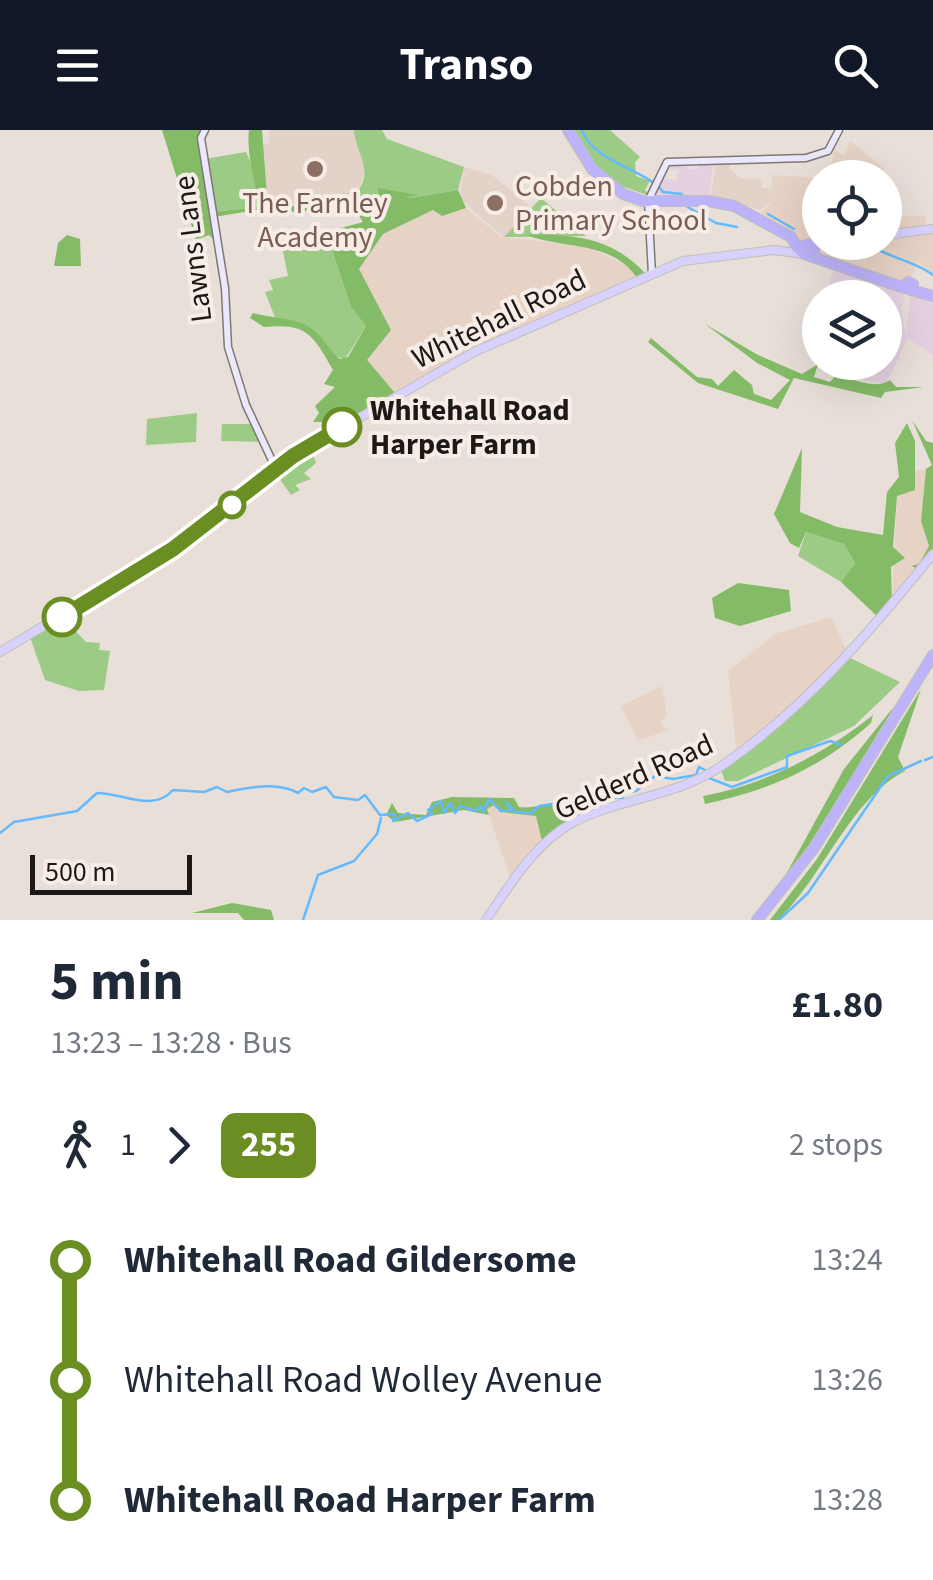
<!DOCTYPE html>
<html lang="en">
<head>
<meta charset="utf-8">
<style>
  body { margin:0; font-family:"Source Sans 3",sans-serif; background:#f6f6f7; color:#1f2937; height:100vh; display:flex; flex-direction:column; font-size:38px; white-space:nowrap }
  * { box-sizing:border-box; margin:0 }
  p { font-size:32px; color:#747a83 }
  .icon { flex:none; width:55px; height:55px; fill:none; stroke:currentColor; stroke-width:2; stroke-linecap:round; stroke-linejoin:round }
  .map { position:relative; height:790px; overflow:hidden }
  .panel { display:flex; flex-direction:column; background:#fff; flex:1 }
  .panel>* { flex:none }
  .badge { padding:0 20px; border-radius:15px; font-size:35px; line-height:65px }
  .fabs { position:absolute; left:802px; top:30px; display:grid; gap:20px }
  .fabs a { display:grid; place-items:center; width:100px; height:100px; border-radius:50%; background:#fff; box-shadow:0 10px 40px #0002; font-size:50px }
  .scale { position:absolute; left:30px; bottom:25px; width:162px; box-sizing:border-box; padding-left:10px; border:5px solid #1c1916; border-top:0; font-size:28px; line-height:35px; white-space:nowrap; color:#1c1916; -webkit-text-stroke:8px #f7ece6; paint-order:stroke }
  .map>.badge { position:absolute; translate:-50% -50%; box-shadow:0 0 0 5px #fff }
  .legs { display:flex; align-items:center; gap:15px; height:110px; padding:0 50px; font-size:32px }
  .legs p { margin-inline-start:auto }
  .overview { display:flex; align-items:center; justify-content:space-between; height:170px; padding:0 50px }
  h1 { font-size:55px; font-weight:700; line-height:75px }
  ul { padding:0 50px; list-style:none }
  li { display:flex; align-items:center; gap:35px; height:120px; font-size:38px }
  li i { display:grid; place-items:center; width:15px; height:100%; margin:0 12px; background:currentColor }
  li i::after { content:''; width:25px; height:25px; margin:-12px; border:8px solid; border-radius:50%; background:#fff }
  li p { margin-inline-start:auto }
  li:first-child i { background:linear-gradient(#0000 50%,currentColor 0) }
  li:last-child i { background:linear-gradient(currentColor 50%,#0000 0) }
  header { display:flex; justify-content:space-between; align-items:center; height:130px; padding:0 50px; background:#111827; color:#fff; font-size:45px; font-weight:700 }
  .map>svg:first-child { display:block }
  .commercial { fill:#e4d0e0 }
  .industrial { fill:#e7d3c5 }
  .built { fill:#e3d2c7 }
  .green { fill:#9ccb86 }
  .forest { fill:#83bb67 }
  .lines { fill:none; stroke-linecap:round; stroke-linejoin:round }
  .stream { stroke:#63bafe; stroke-width:2.5 }
  .secondary-casing { stroke:#817772; stroke-width:9 }
  .primary-casing { stroke:#bfbfbe; stroke-width:10 }
  .highway-casing { stroke:#bfbfbe; stroke-width:12 }
  .secondary { stroke:#ebe8fe; stroke-width:6 }
  .primary { stroke:#d7d1fc; stroke-width:8 }
  .highway { stroke:#bdb3fa; stroke-width:10 }
  .line-1-casing { stroke:#fff; stroke-width:22 }
  .line-1 { stroke:#6b8e23; stroke-width:15 }
  .education-dot { fill:#8d6e63; stroke:#f7ece6; stroke-width:4 }
  .stop-1-dot { fill:#fff; stroke:#6b8e23; stroke-width:5 }
  .labels { text-anchor:middle; dominant-baseline:central; stroke-width:8; stroke-linejoin:round; paint-order:stroke }
  .education-label { font-size:30px; fill:#785e54; stroke:#f7ece6; text-anchor:start }
  .street-label { font-size:30px; fill:#1c1916; stroke:#f7ece6 }
  .stop-label { font-size:30px; font-weight:bold; fill:#1c1916; stroke:#f7ece6; text-anchor:start }
</style>
</head>
<body>
<header><svg class="icon" aria-label="menu" viewBox="0 0 24 24"><path d="M4 6h16M4 12h16M4 18h16"/></svg>Transo<svg class="icon" aria-label="search" viewBox="0 0 24 24"><circle cx="10" cy="10" r="6"/><path d="M15 15l6 6"/></svg></header>
<div class="map">
<svg width="933" height="790" viewBox="0 0 933 790">
  <rect width="100%" height="100%" fill="#e9dfd9"/>
  <g class="commercial">
    <polygon points="670,32 687,32 687,39 698,39 699,32 713,34 709,65 658,65 654,60 660,48 677,51 677,40 670,39"/>
    <polygon points="834,138 905,163 902,179 906,208 910,163 933,170 933,225 908,208 886,254 840,245 846,233 885,232 885,168 847,167 828,156"/>
  </g>
  <g class="industrial">
    <polygon points="850,11 884,38 883,47 830,47 834,20 844,25"/>
    <polygon points="772,45 820,48 820,112 885,112 885,105 897,103 898,86 926,86 924,102 933,101 933,143 917,132 910,152 895,151 816,123 819,113 803,112 761,83 771,73"/>
    <polygon points="466,78 501,107 585,116 630,136 637,148 446,234 395,263 366,230 359,139 383,104 433,80 442,85"/>
    <polygon points="926,339 921,391 929,416 918,435 912,437 919,439 892,474 897,365 915,341"/>
    <polygon points="831,487 848,523 800,569 740,619 736,618 728,541 775,504"/>
    <polygon points="662,556 667,585 660,592 668,600 638,611 621,576"/>
    <polygon points="494,675 500,682 536,686 540,699 543,715 511,750 487,679"/>
  </g>
  <g class="built">
    <polygon points="269,0 354,0 367,34 358,62 348,69 268,78 263,14 269,13"/>
    <polygon points="731,33 729,38 740,48 761,49 762,58 771,58 771,72 759,80 711,65 716,34"/>
    <polygon points="464,37 492,45 532,78 504,107 460,69"/>
  </g>
  <g class="green">
    <path d="M354 0H382L387 9 464 37 458 60 411 68 348 69C380 47 356 26 354 0Z"/>
    <polygon points="570,0 610,0 640,27 635,32 636,46 650,51 645,60 650,66 607,51"/>
    <polygon points="246,22 256,44 258,77 213,82 205,29"/>
    <polygon points="541,68 586,106 504,107"/>
    <path d="M326 102 351 177 366 196 345 229C316 223 319 194 276 190L265 162 273 160 269 150 288 146 281 112Z"/>
    <polygon points="197,283 196,312 146,315 147,289"/>
    <polygon points="222,294 253,294 262,312 221,311"/>
    <polygon points="311,318 316,333 304,343 311,349 295,355 300,360 291,365 279,348 285,337"/>
    <polygon points="806,402 844,414 855,433 841,452 798,426"/>
    <polygon points="63,488 86,512 100,513 99,520 110,521 104,560 79,561 45,550 30,507"/>
    <polygon points="850,528 900,552 854,596 738,651 725,651 721,640 785,589"/>
  </g>
  <g class="forest">
    <path d="M162 0H200L213 82 258 77C256 49 246 26 249 0H262L268 78 214 87 216 112 209 105 196 110Z"/>
    <path d="M378 58 418 65 405 67 411 68 458 60 466 78 442 86 433 80 383 104 359 139 391 200 367 230 395 263 345 292H313L319 283 315 276 335 257 324 254 333 240C312 202 305 193 264 197L250 188 253 183C270 188 297 188 311 198 323 206 328 220 340 229L348 227 366 196 351 177 326 102 363 92 352 75 275 84 274 78 384 66 378 65Z"/>
    <polygon points="67,105 80,109 81,136 54,136 58,113"/>
    <path d="M526 105C575 104 612 108 645 143L637 148C612 110 561 119 526 105Z"/>
    <path d="M705 194 758 225 802 244 818 234 814 247 830 252 846 233 841 245C855 250 876 260 890 250L896 257H924L885 262 881 268 794 248 778 279 698 253 648 212 651 208 697 247 712 249 718 256 734 240 752 255 754 264 771 270 790 250 757 233Z"/>
    <polygon points="912,290 926,311 933,313 933,420 918,439 911,436 919,434 929,416 921,391 926,339 932,335"/>
    <polygon points="907,293 915,311 915,360 897,366 893,417 905,428 891,437 892,474 880,489 841,452 855,433 844,414 806,402 799,418 790,413 774,384 802,318 800,382 837,397 883,405 887,362 899,347 895,313"/>
    <polygon points="738,453 789,460 791,481 740,496 715,488 712,468"/>
    <path d="M921 559 898 627 905 641C851 668 823 747 778 790H770L817 729Z"/>
    <polygon points="898,578 787,752 784,748 844,639 892,579"/>
    <path d="M873 585 871 593C821 638 770 660 705 674L703 666C766 654 824 624 873 585Z"/>
    <path d="M452 667 514 668 519 677C541 680 566 665 585 674L582 687 577 682 569 685 571 690 543 715 536 686 500 682 494 675 487 679 489 685 464 680 395 692 386 685 392 673 398 683 426 685 432 672Z"/>
    <polygon points="232,773 271,780 274,790 244,790 238,783 192,783"/>
  </g>
  <g class="lines">
    <g class="stream">
      <path d="M582 0C591 31 649 41 663 62L682 64"/>
      <polyline points="686,76 716,93 737,97"/>
      <polyline points="768,84 794,99"/>
      <path d="M866 112C888 129 912 129 933 145"/>
      <polyline points="925,630 933,627"/>
      <polyline points="709,648 732,657 787,637 787,626 830,611 841,615"/>
      <path d="M0 703 14 692 77 681 97 663C123 663 153 683 173 660L204 662 217 657 227 662C246 658 277 651 298 663L304 658 312 662 326 657 334 667 358 670 365 665 380 685 395 684 393 691 408 683 417 691 432 684 428 680 441 671 444 683 450 673 455 683 460 676 475 681 481 676 483 682 489 669 501 681 512 680 506 672 515 682 532 683 539 676 566 672 579 682C585 659 608 669 623 668L624 663 636 661 655 646 673 649 696 645 699 637 705 640"/>
      <polyline points="303,790 318,745 354,731 377,704 381,688"/>
      <polyline points="779,790 808,763 888,646 921,631"/>
    </g>
    <g class="secondary-casing">
      <g id="secondary">
        <polyline points="205,0 201,8 225,158 228,217 246,275 276,339"/>
        <polyline points="652,144 648,71 667,32 806,28 828,21 839,0"/>
      </g>
    </g>
    <g class="primary-casing">
      <g id="primary">
        <polyline points="885,105 933,99"/>
        <polyline points="0,522 173,419 293,326 474,222 683,131 774,120 804,124"/>
        <path d="M486 790C509 756 535 713 572 693 619 668 677 667 723 635 806 577 870 502 933 424"/>
      </g>
    </g>
    <g class="highway-casing">
      <g id="highway">
        <polyline points="568,0 592,39 623,64 643,71 708,71 734,76 791,107 797,117"/>
        <polyline points="797,117 804,124 905,158"/>
        <polyline points="797,117 811,114 814,120 808,125"/>
        <polygon points="908,152 913,154 911,160 905,157"/>
        <polyline points="911,160 933,166"/>
        <polyline points="757,790 814,718 933,525"/>
      </g>
    </g>
    <use href="#secondary" class="secondary"/>
    <use href="#primary" class="primary"/>
    <use href="#highway" class="highway"/>
  </g>
  <g class="lines">
    <g class="line-1-casing">
      <polyline id="line-1" points="62,487 173,419 293,326 342,297"/>
    </g>
    <use href="#line-1" class="line-1"/>
  </g>
  <g class="education-dot">
    <circle cx="315" cy="39" r="10"/>
    <circle cx="495" cy="73" r="10"/>
  </g>
  <g class="stop-1-dot">
    <circle cx="342" cy="297" r="18"/>
    <circle cx="232" cy="375" r="12"/>
    <circle cx="62" cy="487" r="18"/>
  </g>
  <g class="labels">
    <g class="education-label">
      <text x="515" y="56">Cobden<tspan x="515" dy="34">Primary School</tspan></text>
      <text x="315" y="73" text-anchor="middle">The Farnley<tspan x="315" dy="34">Academy</tspan></text>
    </g>
    <g class="street-label">
      <text transform="translate(193 119) rotate(-97)">Lawns Lane</text>
      <text transform="translate(499 189) rotate(-26)">Whitehall Road</text>
      <text transform="translate(634 647) rotate(-24)">Gelderd Road</text>
    </g>
    <g class="stop-label">
      <text x="370" y="280">Whitehall Road<tspan x="370" dy="34">Harper Farm</tspan></text>
    </g>
  </g>
</svg>
<div class="fabs">
<a><svg class="icon" aria-label="locate" viewBox="0 0 24 24"><circle cx="12" cy="12" r="6"/><path d="M12 2v4M12 18v4M2 12h4M18 12h4"/></svg></a>
<a><svg class="icon" aria-label="layers" viewBox="0 0 24 24"><path d="M12 4l9 5-9 5-9-5zM3 14l9 5 9-5"/></svg></a>
</div>
<div class="scale">500 m</div>
</div>
<section class="panel">
<div class="overview"><div><h1>5 min</h1><p>13:23 – 13:28 · Bus</p></div><b>£1.80</b></div>
<div class="legs"><svg class="icon" aria-label="walk" viewBox="0 0 24 24"><circle cx="13" cy="4" r="2"/><path d="M13 8l-2 6 4 7M11 14l-3 7M7 12l3-4h3l4 4"/></svg>1<svg class="icon" aria-label="forward" viewBox="0 0 24 24"><path d="M9 5l7 7-7 7"/></svg><b class="badge" style="background:#6b8e23;color:#fff">255</b><p>2 stops</p></div>
<ul>
<li><i style="color:#6b8e23"></i><b>Whitehall Road Gildersome</b><p>13:24</p></li>
<li><i style="color:#6b8e23"></i><span>Whitehall Road Wolley Avenue</span><p>13:26</p></li>
<li><i style="color:#6b8e23"></i><b>Whitehall Road Harper Farm</b><p>13:28</p></li>
</ul>
</section>
</body>
</html>
